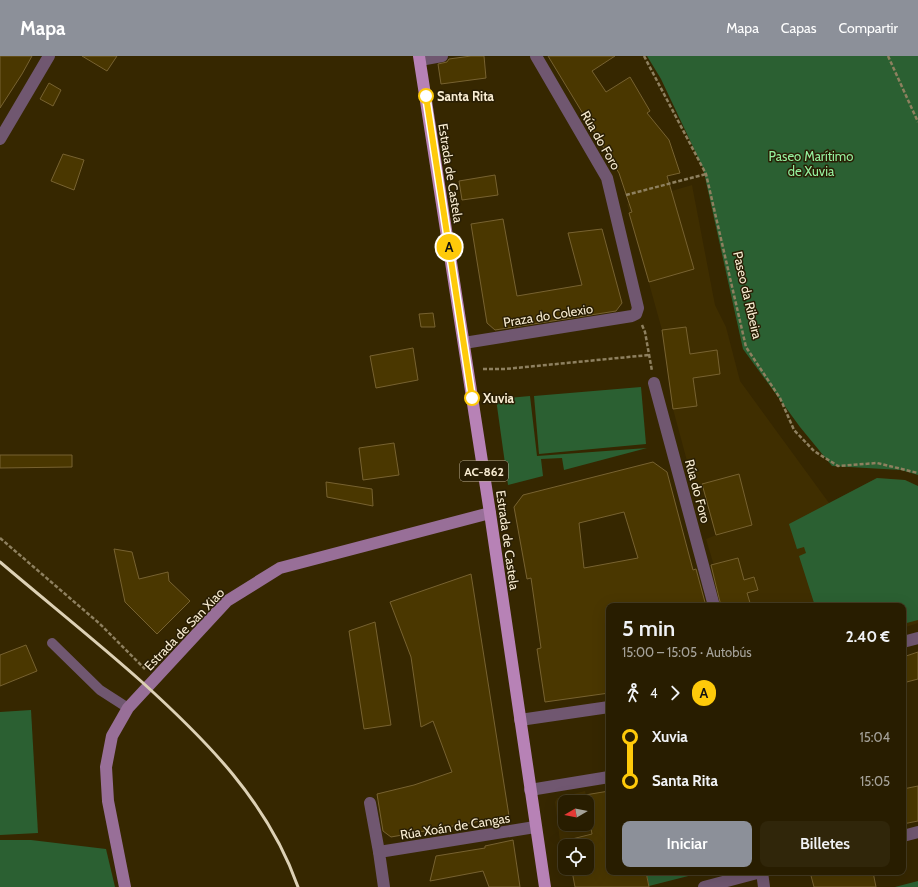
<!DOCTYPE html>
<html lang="es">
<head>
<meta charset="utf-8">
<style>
  body { margin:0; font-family:Cabin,sans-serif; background:#30260a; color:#f1f3f6; height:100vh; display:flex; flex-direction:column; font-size:15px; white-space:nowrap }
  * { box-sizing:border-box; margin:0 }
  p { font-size:13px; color:#a5a299 }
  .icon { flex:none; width:22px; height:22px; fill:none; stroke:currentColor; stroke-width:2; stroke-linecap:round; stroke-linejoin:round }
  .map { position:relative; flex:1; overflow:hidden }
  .side { position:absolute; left:606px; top:547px; width:300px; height:272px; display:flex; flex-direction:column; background:#281d00; border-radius:8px; box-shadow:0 4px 16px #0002,0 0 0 1px #443b22 }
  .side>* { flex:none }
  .badge { padding:0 8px; border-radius:13px; font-size:14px; line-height:26px }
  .needle { width:26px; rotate:260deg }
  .tools { position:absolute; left:558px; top:739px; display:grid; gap:8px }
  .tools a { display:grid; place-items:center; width:36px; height:36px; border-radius:8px; background:#281d00; box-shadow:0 4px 16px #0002,0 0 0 1px #443b22; font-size:20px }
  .map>.badge { position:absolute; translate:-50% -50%; box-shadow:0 0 0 2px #fff }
  .legs { display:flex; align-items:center; gap:6px; height:44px; padding:0 16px; font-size:13px }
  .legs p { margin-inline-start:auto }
  .summary { display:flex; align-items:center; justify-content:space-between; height:68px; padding:0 16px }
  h1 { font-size:22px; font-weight:600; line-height:30px }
  .button { display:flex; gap:8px; margin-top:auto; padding:8px 16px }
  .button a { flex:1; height:46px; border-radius:8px; background:#8c9099; color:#fff; font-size:16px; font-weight:600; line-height:46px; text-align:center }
  .button a+a { background:#30260a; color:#f1f3f6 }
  ul { padding:0 16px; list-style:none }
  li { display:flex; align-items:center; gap:14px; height:44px; font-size:15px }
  li i { display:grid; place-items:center; width:6px; height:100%; margin:0 5px; background:currentColor }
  li i::after { content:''; width:10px; height:10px; margin:-5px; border:3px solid; border-radius:50%; background:#281d00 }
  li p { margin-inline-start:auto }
  li:first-child i { background:linear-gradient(#0000 50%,currentColor 0) }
  li:last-child i { background:linear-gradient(currentColor 50%,#0000 0) }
  header { display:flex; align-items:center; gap:24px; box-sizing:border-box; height:56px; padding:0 20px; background:#8c9099; color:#fff }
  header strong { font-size:19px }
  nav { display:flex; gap:22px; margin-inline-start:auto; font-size:14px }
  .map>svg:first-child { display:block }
  .built { fill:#3f2e00; fill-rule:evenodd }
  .green { fill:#2b6032 }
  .building { fill:#4a3700; stroke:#776230; fill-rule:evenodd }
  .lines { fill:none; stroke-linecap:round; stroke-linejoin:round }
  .path { stroke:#8e805f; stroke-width:2.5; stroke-dasharray:4 2; stroke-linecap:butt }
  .lane { stroke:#705770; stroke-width:10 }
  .street { stroke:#705770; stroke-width:12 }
  .secondary { stroke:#986f98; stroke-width:12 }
  .primary { stroke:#b782b6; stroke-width:12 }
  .rail { stroke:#ddd1b5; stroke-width:3 }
  .line-1-casing { stroke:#fff; stroke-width:9 }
  .line-1 { stroke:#feca0a; stroke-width:6 }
  .stop-1-dot { fill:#fff; stroke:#feca0a; stroke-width:2 }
  .labels { text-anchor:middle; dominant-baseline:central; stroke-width:3; stroke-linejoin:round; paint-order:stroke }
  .shield { fill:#291e04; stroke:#bbaf95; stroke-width:1 }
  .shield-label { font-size:12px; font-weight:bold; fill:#f9edd3 }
  .stop-label { font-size:13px; font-weight:bold; fill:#f9edd3; stroke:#291e04; text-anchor:start }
  .street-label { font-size:13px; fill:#f9edd3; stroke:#291e04 }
  .park-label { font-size:13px; fill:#95f19f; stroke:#291e04 }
</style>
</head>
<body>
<header>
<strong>Mapa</strong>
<nav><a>Mapa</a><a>Capas</a><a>Compartir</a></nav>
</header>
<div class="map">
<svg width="918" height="831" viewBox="0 0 918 831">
  <rect width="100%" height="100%" fill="#362700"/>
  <g class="built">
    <polygon points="692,129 715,249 726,271 740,325 829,447 877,422 905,424 918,430 918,567 903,572 903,550 726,550 706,483 716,479 702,428 694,431 673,353 662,274 627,148"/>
    <path d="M585 735 586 739 593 738 600 775 560 786 555 746 557 742ZM565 746H587V768H565Z"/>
  </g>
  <g class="green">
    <polygon points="647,0 918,0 918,419 901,414 832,410 800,371 743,293 703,112 661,23"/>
    <polygon points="641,331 646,388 539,398 534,340"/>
    <polygon points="530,340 537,400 647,392 564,414 562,402 541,403 543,420 508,429 496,343"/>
    <polygon points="877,422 905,424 918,430 918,564 903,568 903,550 815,550 799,500 806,497 804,491 797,493 789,468"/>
    <polygon points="31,654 38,777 0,779 0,656"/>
    <polygon points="0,784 31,784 106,793 115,831 0,831"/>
    <polygon points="646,816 704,816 649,830"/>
    <polygon points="918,825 918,831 895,831"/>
  </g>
  <g class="building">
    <polygon points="0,0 32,0 22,18 0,52"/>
    <polygon points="82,0 117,0 107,15"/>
    <polygon points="471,0 484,0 486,22 441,28 438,8 447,6 449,3"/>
    <polygon points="548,0 615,0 592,15 606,36 630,21 650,55 647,57 669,84 680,117 667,120 694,213 649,226 629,157 632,156 619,117"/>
    <polygon points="49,27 61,34 53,50 40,43"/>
    <polygon points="63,98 84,104 74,134 51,125"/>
    <polygon points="495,119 498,139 462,144 459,125"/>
    <polygon points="503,163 517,240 582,229 568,177 602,173 622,247 616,255 495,274 487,267 471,168"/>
    <polygon points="433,257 435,271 421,271 419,258"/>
    <polygon points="686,271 690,298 717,294 720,318 693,322 697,350 673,353 662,274"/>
    <polygon points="413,292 418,324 376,332 370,300"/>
    <polygon points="394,387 399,419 363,424 359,392"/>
    <polygon points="0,399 72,399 72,411 0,412"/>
    <path d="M653 406 667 416 693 514 696 513 706 550H609V637L545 646 537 593 541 592 531 522 527 523 514 451 523 439ZM624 456 638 502 584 512 579 467Z"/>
    <polygon points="739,418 752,469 716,479 702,428"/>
    <polygon points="326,426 372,433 373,450 327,441"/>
    <polygon points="114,493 132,496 139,523 168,516 169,525 190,545 157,578 125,546"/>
    <polygon points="738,502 744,524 754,521 758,534 747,537 751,550 721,550 711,509"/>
    <polygon points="471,518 509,760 391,781 383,775 377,738 414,729 452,716 433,665 421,671 411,601 390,546"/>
    <polygon points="375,566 391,669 364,673 349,575"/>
    <polygon points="26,589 37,615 0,630 0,599"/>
    <polygon points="918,596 918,623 903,627 903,601"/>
    <polygon points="918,730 918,765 903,768 903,733"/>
    <polygon points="609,735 609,816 646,816 649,831 575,831 572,815 577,814 576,812 587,812 587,790 573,790 572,783 592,778 585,739"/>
    <polygon points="513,784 520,831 489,831 483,815 430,825 436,800 485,792 485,790"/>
    <polygon points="810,816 873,816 876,831 814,831"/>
  </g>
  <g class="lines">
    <g class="path">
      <polyline points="644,0 706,118 746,291 780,342 794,374 814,395 838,410 877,407 918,417"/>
      <polyline points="888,0 918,66"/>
      <polyline points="626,139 706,118"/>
      <polyline points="642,269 645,276 652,315"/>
      <polyline points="483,313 505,313 649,299"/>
      <polyline points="0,482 100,568 145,613"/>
    </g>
    <polyline class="lane" points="52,587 100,634 128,652"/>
    <g class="street">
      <polyline points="420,4 442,0"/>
      <polyline points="0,83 49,0"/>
      <polyline points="464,287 632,260 636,258 638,252 607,122 536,0"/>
      <polyline points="654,327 714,550"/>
      <polyline points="903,586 918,582"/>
      <polyline points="520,664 609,651"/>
      <polyline points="530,734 609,721"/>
      <polyline points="370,747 379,796"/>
      <polyline points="903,780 918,776"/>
      <polyline points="762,816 764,831"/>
      <polyline points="384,831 379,796 535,771"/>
      <polyline points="704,831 761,816"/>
    </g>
    <polyline class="secondary" points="125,831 108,745 106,711 112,680 128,652 227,545 280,512 490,457"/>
    <polyline class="primary" points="419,0 490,457 545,831"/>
    <path class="rail" d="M0 506C47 546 96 585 142 626 207 685 268 746 298 831"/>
  </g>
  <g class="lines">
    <g class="line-1-casing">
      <polyline id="line-1" points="426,40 472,342"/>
    </g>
    <use href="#line-1" class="line-1"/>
  </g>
  <g class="stop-1-dot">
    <circle cx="426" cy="40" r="7"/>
    <circle cx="472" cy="342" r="7"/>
  </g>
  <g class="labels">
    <rect class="shield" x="460" y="405" width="48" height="20" rx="3"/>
    <g class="shield-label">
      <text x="484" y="415">AC-862</text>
    </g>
    <g class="stop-label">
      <text x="437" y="40">Santa Rita</text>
      <text x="483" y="342">Xuvia</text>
    </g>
    <g class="street-label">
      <text transform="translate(601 84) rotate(60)">Rúa do Foro</text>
      <text transform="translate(451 117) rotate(81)">Estrada de Castela</text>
      <text transform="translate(748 239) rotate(77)">Paseo da Ribeira</text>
      <text transform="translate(548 259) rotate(-9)">Praza do Colexio</text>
      <text transform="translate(698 435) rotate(75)">Rúa do Foro</text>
      <text transform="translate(508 484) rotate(82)">Estrada de Castela</text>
      <text transform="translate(184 573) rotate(-46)">Estrada de San Xiao</text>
      <text transform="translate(455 770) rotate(-9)">Rúa Xoán de Cangas</text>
    </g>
    <g class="park-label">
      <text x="811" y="100">Paseo Marítimo<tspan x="811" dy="15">de Xuvia</tspan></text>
    </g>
  </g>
</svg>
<div class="tools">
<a><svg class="needle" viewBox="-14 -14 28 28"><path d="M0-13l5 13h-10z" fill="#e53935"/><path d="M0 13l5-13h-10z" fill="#a5a299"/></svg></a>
<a><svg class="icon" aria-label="locate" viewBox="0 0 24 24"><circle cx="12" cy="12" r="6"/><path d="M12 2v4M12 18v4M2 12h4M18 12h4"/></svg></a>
</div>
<b class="badge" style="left:449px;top:191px;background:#feca0a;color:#111">A</b>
<section class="side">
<div class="summary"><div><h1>5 min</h1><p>15:00 – 15:05 · Autobús</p></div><b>2.40 €</b></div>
<div class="legs"><svg class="icon" aria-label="walk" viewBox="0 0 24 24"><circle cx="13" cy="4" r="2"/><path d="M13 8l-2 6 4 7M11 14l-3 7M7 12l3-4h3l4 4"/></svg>4<svg class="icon" aria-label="forward" viewBox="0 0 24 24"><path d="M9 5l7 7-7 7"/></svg><b class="badge" style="background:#feca0a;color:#111">A</b></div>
<ul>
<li><i style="color:#feca0a"></i><b>Xuvia</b><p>15:04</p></li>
<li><i style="color:#feca0a"></i><b>Santa Rita</b><p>15:05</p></li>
</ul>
<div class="button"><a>Iniciar</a><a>Billetes</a></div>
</section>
</div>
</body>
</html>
